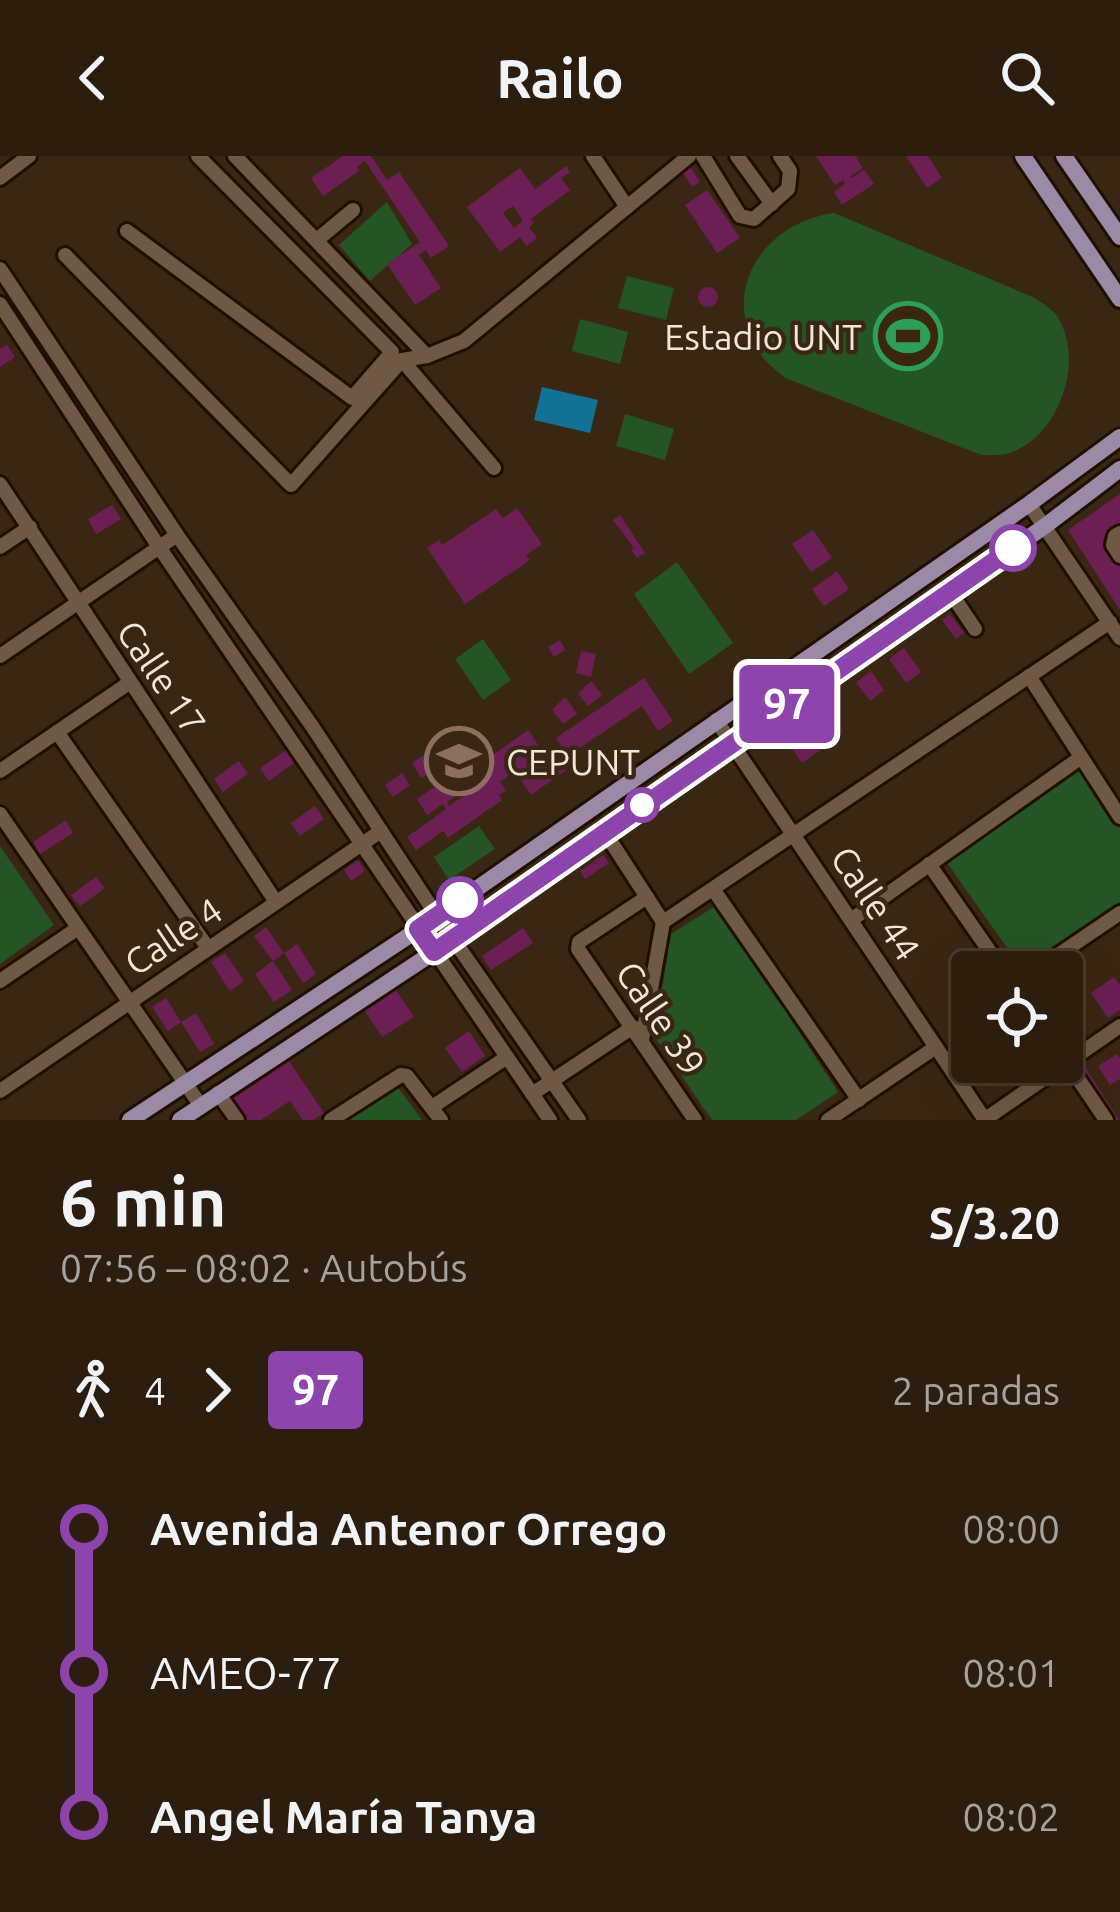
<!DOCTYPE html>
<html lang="es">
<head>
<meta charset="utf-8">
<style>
  body { margin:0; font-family:Ubuntu,sans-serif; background:#342617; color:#f1f3f6; height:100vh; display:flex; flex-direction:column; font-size:45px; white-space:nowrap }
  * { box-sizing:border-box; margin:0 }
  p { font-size:39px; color:#a6a29e }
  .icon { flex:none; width:66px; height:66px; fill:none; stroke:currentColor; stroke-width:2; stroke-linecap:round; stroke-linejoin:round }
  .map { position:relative; height:964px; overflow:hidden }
  .sheet { display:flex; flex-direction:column; background:#2c1d0e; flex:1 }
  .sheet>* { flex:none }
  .badge { padding:0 24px; border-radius:9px; font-size:42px; line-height:78px }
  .controls { position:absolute; left:951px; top:795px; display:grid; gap:24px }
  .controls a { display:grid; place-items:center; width:132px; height:132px; border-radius:12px; background:#2c1d0e; box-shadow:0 12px 48px #0002,0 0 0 3px #483b2e; font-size:60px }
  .map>.badge { position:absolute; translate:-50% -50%; box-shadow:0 0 0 6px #fff }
  .legs { display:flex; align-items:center; gap:18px; height:132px; padding:0 60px; font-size:39px }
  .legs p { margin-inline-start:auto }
  .head { display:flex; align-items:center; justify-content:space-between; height:204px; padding:0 60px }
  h1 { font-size:66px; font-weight:600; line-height:90px }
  ul { padding:0 60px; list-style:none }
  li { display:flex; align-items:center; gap:42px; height:144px; font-size:45px }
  li i { display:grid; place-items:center; width:18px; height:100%; margin:0 15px; background:currentColor }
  li i::after { content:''; width:30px; height:30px; margin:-15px; border:9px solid; border-radius:50%; background:#2c1d0e }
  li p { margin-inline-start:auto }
  li:first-child i { background:linear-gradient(#0000 50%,currentColor 0) }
  li:last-child i { background:linear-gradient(currentColor 50%,#0000 0) }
  header { display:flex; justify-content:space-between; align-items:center; height:156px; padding:0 60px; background:#2c1d0e; font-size:54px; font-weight:600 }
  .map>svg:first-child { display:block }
  .green { fill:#245524 }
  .water { fill:#117197 }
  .building { fill:#6c1f55; fill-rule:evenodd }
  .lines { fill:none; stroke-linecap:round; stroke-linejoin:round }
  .minor-casing { stroke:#200f00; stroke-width:20 }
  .major-casing { stroke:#200f00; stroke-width:22 }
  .minor { stroke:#6e5944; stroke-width:14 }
  .major { stroke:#9b89a7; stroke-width:16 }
  .line-1-casing { stroke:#fff; stroke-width:27 }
  .line-1 { stroke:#8e44ad; stroke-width:18 }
  .stop-1-dot { fill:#fff; stroke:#8e44ad; stroke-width:6 }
  .labels { text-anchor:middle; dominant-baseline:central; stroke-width:9; stroke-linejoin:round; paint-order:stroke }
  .poi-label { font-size:36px; fill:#f2e6da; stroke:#3a2713; text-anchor:end }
  .street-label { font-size:36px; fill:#f2e6da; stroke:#3a2713 }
</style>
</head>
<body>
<header><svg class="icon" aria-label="back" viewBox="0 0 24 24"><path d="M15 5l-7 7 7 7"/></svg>Railo<svg class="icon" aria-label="search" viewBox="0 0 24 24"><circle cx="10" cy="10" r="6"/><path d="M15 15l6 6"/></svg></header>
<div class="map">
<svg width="1120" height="964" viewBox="0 0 1120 964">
  <rect width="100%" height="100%" fill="#3a2713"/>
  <g class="green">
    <polygon points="387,46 412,88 370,125 339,89"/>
    <path d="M834 57 1035 142C1042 147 1052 153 1057 160 1086 205 1059 280 1010 297 1002 300 990 299 981 299L785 222C779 216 770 210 764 203 715 139 762 67 834 57Z"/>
    <polygon points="627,120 674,132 666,164 618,152"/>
    <polygon points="580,163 628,176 620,208 572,195"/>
    <polygon points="625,258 674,273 665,304 616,290"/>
    <polygon points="677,406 733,487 689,518 634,438"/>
    <polygon points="483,483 511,524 483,544 455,503"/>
    <polygon points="1083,607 1120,659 1120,746 1022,813 945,704"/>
    <polygon points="479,670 495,693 449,724 434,701"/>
    <polygon points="0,690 54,769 0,808"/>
    <polygon points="717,749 838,936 796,964 712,964 654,880 671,778"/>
    <polygon points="396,929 422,964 349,964"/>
  </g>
  <polygon class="water" points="542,231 598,244 590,277 534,264"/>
  <g class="building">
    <polygon points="343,0 371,0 387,24 399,16 449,90 431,102 426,94 419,99 441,132 415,149 387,108 420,86 365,5 357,11 359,15 323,40 311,22"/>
    <polygon points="816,0 855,0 863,12 851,20 852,22 864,14 874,28 842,49 834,36 845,28 843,24 835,29"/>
    <polygon points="906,0 928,0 942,22 927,32"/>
    <polygon points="689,9 700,26 692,31 681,14"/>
    <path d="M566 10 570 16 561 22 570 34 531 63 534 67 529 71 537 82 526 90 520 81 500 96 467 51 520 12 535 33ZM513 50 523 65 514 72 503 57Z"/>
    <polygon points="707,34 740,82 717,97 685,49"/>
    <circle cx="708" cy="141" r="10"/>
    <polygon points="7,189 15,201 0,211 0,193"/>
    <polygon points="1120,338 1120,454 1068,374"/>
    <polygon points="112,349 121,363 96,378 88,363"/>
    <polygon points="517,352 542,388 526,399 530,404 465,448 427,392 439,384 442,389 496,353 503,362"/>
    <polygon points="620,359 645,397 637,402 631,394 634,392 613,364"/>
    <polygon points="813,374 832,402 811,416 792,388"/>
    <polygon points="837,415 849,433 824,450 812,433"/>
    <polygon points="950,458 964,477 956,483 942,464"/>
    <polygon points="560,484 565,494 554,501 548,491"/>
    <polygon points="904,492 921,516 906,527 889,503"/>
    <polygon points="581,495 596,498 591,521 576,517"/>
    <polygon points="871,515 884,534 870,545 856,526"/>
    <polygon points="644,522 673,565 658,575 642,550 568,600 556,582"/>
    <polygon points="591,525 602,539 588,550 578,538"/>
    <polygon points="565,541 577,558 563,568 552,554"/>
    <polygon points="803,558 826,590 802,607 780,575"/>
    <polygon points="528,574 547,602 555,597 566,614 531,639 519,621 523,618 519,612 500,626 506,635 499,639 502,644 448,682 443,675 416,694 407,681 446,653 443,648 427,659 417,643 448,622 459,638 447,646 449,650 476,632 467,617"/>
    <polygon points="286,594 294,607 269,625 260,612"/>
    <polygon points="430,595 440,610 421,622 412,607"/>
    <polygon points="239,605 248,618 223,636 214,623"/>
    <polygon points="402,617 410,629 393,641 385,629"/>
    <polygon points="315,650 324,663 300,680 291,667"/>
    <polygon points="66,664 73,677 40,698 33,686"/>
    <polygon points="603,699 609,707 585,723 580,715"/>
    <polygon points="358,704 365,715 351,725 344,714"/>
    <polygon points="96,721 105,732 80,750 71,739"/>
    <polygon points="266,771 284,797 273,805 292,834 274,846 255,818 273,805 254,780"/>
    <polygon points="523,772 533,787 491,814 482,800"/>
    <polygon points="297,788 316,818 303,827 284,797"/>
    <polygon points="225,797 244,825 230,835 211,806"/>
    <polygon points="1114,821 1120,829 1120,854 1108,862 1091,837"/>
    <polygon points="396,834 414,861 382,881 365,855"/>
    <polygon points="166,842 181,866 168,875 152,851"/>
    <polygon points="196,857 214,888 200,896 181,866"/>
    <polygon points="469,875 485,900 462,916 445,892"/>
    <polygon points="1117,898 1120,903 1120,923 1110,929 1098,910"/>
    <polygon points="289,905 324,957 313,964 303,964 290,945 261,964 246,964 232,943"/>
    <polygon points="1085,911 1119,964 1109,964 1078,916"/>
  </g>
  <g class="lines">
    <g class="minor-casing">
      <g id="minor">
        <polyline points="235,0 427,200"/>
        <polyline points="593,0 627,51"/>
        <polyline points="703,0 740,60 754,63 788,33 790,15 780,0"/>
        <polyline points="737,0 772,48"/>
        <polyline points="0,22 29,0"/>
        <polyline points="127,75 352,242 392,196 198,0"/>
        <polyline points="317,84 353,54"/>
        <polyline points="65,99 291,329 402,204 427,200 464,185 689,0"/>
        <polyline points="0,113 177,379 312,570 437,760 579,964"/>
        <polyline points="0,148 159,391 550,964"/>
        <polyline points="402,204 494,312"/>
        <polyline points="0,328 276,746"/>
        <polyline points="1029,348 1120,482"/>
        <polyline points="1120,377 1115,380 1113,389 1120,400"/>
        <polyline points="0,391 30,371"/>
        <polyline points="950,436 975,473"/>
        <polyline points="0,500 177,379"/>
        <polyline points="1029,520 1120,661"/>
        <polyline points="716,564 985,964"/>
        <polyline points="57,576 208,792"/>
        <polyline points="0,615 129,527"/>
        <polyline points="0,658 201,950"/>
        <polyline points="604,675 663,766"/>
        <polyline points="929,708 1004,816"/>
        <polyline points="713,733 859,944"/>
        <polyline points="647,741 579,786 578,793 695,964"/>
        <polyline points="851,764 1080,602"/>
        <polyline points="1033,816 1120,757"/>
        <polyline points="0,825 78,772"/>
        <polyline points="642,884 663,766 1110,466"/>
        <polyline points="1062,899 1106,964"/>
        <polyline points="0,935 381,675"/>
        <polyline points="218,937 237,964"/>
        <polyline points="532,938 633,871"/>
        <polyline points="432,951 507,901"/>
        <polyline points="331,964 401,919 407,920 441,964"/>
        <polyline points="828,964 936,891"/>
        <polyline points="984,964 1120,870"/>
      </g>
    </g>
    <g class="major-casing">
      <g id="major">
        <polyline points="1023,0 1120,143"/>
        <polyline points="1064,0 1120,81"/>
        <polyline points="130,964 419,773 1029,348 1120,281"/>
        <polyline points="180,964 434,796 1045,370 1120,313"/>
      </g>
    </g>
    <use href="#minor" class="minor"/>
    <use href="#major" class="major"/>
  </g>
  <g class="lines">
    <g class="line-1-casing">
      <polyline id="line-1" points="460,744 418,773 434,796 1013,392"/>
    </g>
    <use href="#line-1" class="line-1"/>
  </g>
  <defs>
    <g id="stadium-ring" transform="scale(3.45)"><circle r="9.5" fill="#3a2713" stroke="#2e9e5b" stroke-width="1.5"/><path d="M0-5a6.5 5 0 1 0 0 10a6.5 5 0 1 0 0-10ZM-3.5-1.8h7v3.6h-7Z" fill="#2e9e5b"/></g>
    <g id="university-ring" transform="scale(3.45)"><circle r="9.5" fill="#3a2713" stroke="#8d6e63" stroke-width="1.5"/><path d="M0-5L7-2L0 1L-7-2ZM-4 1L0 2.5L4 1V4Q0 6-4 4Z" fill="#8d6e63"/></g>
  </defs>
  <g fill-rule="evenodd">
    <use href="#stadium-ring" x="908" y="180"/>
    <use href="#university-ring" x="459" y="605"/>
  </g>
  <g class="stop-1-dot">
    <circle cx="1013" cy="392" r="21"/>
    <circle cx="642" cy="649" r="15"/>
    <circle cx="460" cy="744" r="21"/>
  </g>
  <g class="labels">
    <g class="poi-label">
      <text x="862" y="180">Estadio UNT</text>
      <text x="506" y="605" text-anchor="start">CEPUNT</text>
    </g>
    <g class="street-label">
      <text transform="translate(162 521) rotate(56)">Calle 17</text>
      <text transform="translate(876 747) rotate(56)">Calle 44</text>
      <text transform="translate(173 780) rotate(-34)">Calle 4</text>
      <text transform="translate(661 862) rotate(56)">Calle 39</text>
    </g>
  </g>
</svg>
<div class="controls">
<a><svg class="icon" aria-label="locate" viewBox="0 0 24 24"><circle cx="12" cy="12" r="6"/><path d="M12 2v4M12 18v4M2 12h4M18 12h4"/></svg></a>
</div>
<b class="badge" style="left:787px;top:548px;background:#8e44ad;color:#fff">97</b>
</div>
<section class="sheet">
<div class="head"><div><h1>6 min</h1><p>07:56 – 08:02 · Autobús</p></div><b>S/3.20</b></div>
<div class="legs"><svg class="icon" aria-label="walk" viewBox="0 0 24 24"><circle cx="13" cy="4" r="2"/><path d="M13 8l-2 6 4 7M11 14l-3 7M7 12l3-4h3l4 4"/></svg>4<svg class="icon" aria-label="forward" viewBox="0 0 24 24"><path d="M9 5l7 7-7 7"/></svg><b class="badge" style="background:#8e44ad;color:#fff">97</b><p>2 paradas</p></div>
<ul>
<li><i style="color:#8e44ad"></i><b>Avenida Antenor Orrego</b><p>08:00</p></li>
<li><i style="color:#8e44ad"></i><span>AMEO-77</span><p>08:01</p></li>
<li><i style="color:#8e44ad"></i><b>Angel María Tanya</b><p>08:02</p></li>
</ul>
</section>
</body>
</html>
